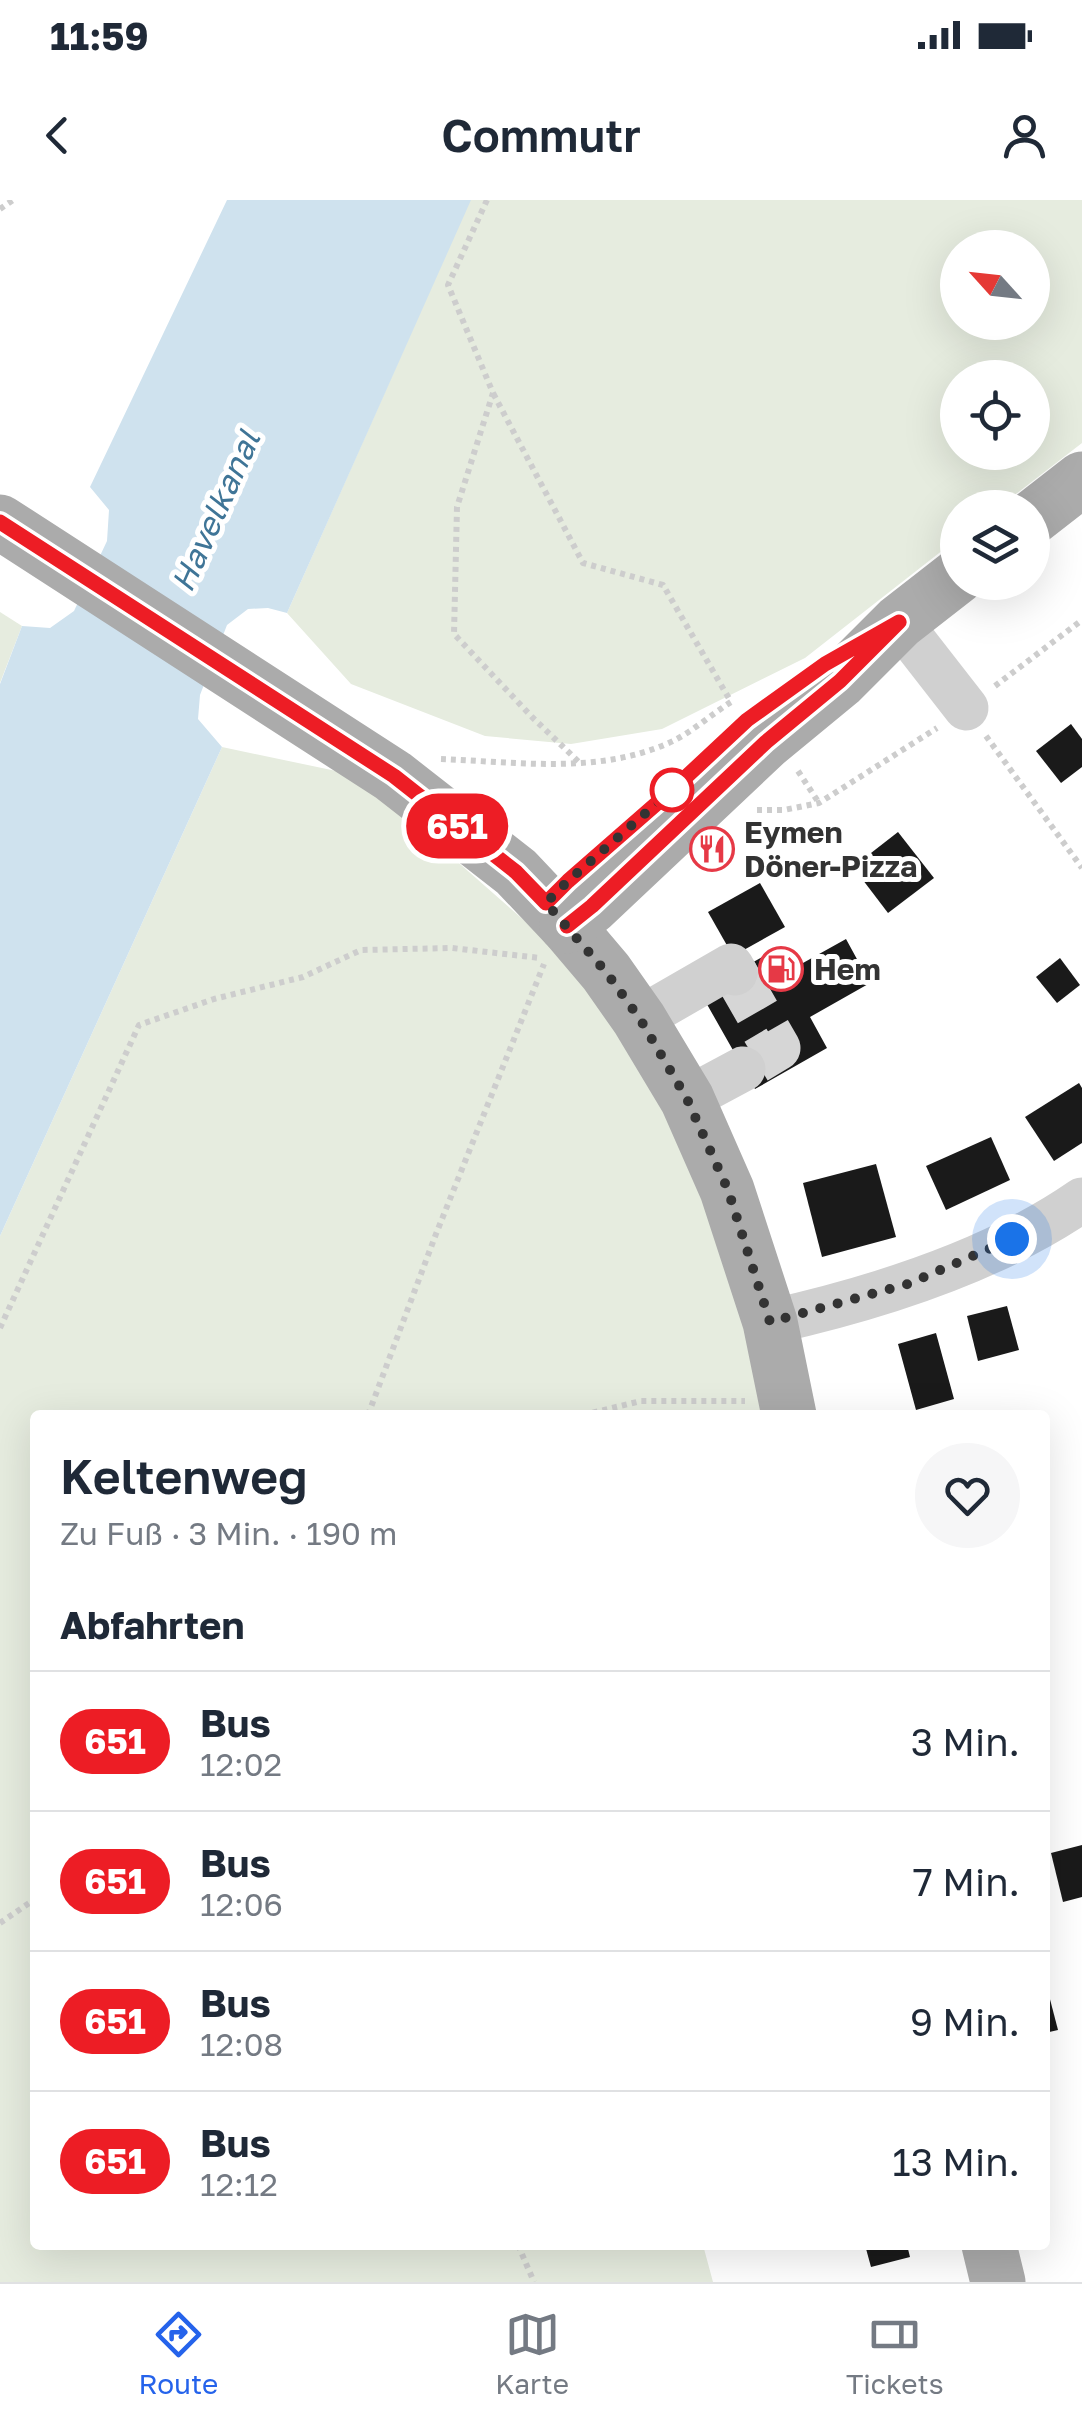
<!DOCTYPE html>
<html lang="de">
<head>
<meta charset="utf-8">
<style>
  body { margin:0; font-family:"Golos Text",sans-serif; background:#f6f6f7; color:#1f2937; height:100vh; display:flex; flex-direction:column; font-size:38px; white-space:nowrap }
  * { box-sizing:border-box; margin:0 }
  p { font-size:32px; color:#747a83 }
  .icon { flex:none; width:55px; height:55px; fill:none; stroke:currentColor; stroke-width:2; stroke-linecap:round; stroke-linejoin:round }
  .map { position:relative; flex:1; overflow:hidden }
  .side { position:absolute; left:30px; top:1210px; width:1020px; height:840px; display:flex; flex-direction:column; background:#fff; border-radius:10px; box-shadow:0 10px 40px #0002 }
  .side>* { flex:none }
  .badge { padding:0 20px; border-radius:32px; font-size:35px; line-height:65px }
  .needle { width:65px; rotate:297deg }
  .tools { position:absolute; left:940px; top:30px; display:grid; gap:20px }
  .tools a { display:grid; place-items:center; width:110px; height:110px; border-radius:50%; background:#fff; box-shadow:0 10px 40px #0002; font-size:50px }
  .you { position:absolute; width:50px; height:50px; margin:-25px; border:8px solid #fff; border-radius:50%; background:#1a73e8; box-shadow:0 0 0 15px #1a73e833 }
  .map>.badge { position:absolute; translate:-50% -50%; box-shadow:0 0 0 5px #fff }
  h2 { padding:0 30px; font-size:38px; line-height:90px }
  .round { display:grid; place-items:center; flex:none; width:105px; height:105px; border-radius:52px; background:#f6f6f7 }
  .headline { display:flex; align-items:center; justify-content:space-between; height:170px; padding:0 30px }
  h1 { font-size:48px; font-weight:600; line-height:75px }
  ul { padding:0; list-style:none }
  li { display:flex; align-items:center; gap:30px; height:140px; padding:0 30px; border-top:2px solid #e0e1e3 }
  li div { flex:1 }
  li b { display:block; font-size:38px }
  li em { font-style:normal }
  li .badge { min-width:110px; font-weight:700; text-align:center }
  .status { display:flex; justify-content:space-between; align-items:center; height:70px; padding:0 50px; background:#fff; direction:ltr }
  .status svg { height:28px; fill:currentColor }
  header { display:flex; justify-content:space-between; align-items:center; height:130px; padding:0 30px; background:#fff; font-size:45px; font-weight:600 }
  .tabs { display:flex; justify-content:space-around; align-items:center; height:140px; border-top:2px solid #e0e1e3; background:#fff; font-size:28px; color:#747a83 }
  .tabs a { display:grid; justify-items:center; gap:5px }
  .tabs .active { color:#2563eb }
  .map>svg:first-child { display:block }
  .green { fill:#e6ecdf; fill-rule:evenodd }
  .water { fill:#cfe2ee }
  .building { fill:#1a1a1a }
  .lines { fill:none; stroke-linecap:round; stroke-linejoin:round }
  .minor-tunnel { stroke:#d6d6d6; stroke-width:45; stroke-dasharray:45 22; stroke-linecap:butt }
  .path { stroke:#cdcdcd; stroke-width:6; stroke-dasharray:5 5; stroke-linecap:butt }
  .minor { stroke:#d0d0d0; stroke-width:45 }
  .major { stroke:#ababab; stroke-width:55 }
  .line-casing { stroke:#fff; stroke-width:22 }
  .line { stroke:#ed1d25; stroke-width:15 }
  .walk { stroke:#333; stroke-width:10; stroke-dasharray:0 18 }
  .stop-dot { fill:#fff; stroke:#ed1d25; stroke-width:5 }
  .labels { text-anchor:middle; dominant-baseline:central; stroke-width:10; stroke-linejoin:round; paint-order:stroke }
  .poi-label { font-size:30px; font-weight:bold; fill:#333; stroke:#fff; text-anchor:start }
  .water-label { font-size:32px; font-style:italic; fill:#3f7597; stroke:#fff }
</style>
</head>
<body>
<div class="status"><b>11:59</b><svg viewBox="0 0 49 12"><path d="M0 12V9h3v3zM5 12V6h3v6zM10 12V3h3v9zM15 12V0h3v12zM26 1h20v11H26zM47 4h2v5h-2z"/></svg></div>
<header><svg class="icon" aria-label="back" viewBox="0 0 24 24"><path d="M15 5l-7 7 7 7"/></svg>Commutr<svg class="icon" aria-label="person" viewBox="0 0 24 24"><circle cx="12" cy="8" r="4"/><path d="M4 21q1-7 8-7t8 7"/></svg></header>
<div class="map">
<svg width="1082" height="2082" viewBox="0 0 1082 2082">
  <rect width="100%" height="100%" fill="#fff"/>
  <g class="green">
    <path d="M470 0H1082V243L999 307 958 308 957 339 805 458 662 529 571 544 485 536 351 484 287 413ZM958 48H1032V122H958ZM958 178H1032V252H958Z"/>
    <polygon points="0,412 22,426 0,483"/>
    <polygon points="222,547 360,576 593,781 710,992 768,1210 748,1215 35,1215 35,2045 703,2045 713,2082 0,2082 0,1036"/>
  </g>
  <polygon class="water" points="227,0 471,0 287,413 268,408 248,409 227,425 200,495 198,519 222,547 0,1036 0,484 22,426 50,428 74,411 107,341 109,310 90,287"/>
  <g class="building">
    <polygon points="1071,524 1082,539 1082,567 1061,583 1036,551"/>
    <polygon points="898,632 934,678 888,713 853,667"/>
    <polygon points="760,683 785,727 733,756 708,712"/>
    <polygon points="846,739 870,783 810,817 827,848 755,889 700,792 773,751 785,773"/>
    <polygon points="1060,758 1080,785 1057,803 1036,777"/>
    <polygon points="1079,883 1082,888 1082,943 1054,961 1025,917"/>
    <polygon points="991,937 1010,980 946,1010 926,966"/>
    <polygon points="876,964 896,1037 822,1057 803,983"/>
    <polygon points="1007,1106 1019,1150 978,1161 967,1116"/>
    <polygon points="936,1133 954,1199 916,1210 898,1144"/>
    <polygon points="1082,1645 1082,1697 1063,1702 1051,1653"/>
    <polygon points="1045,1780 1058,1830 1045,1833"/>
    <polygon points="865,2045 907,2045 910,2057 871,2067"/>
  </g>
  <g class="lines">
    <polyline class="minor-tunnel" points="735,773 778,848 743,869"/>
    <g class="path">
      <polyline points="487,0 448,85 493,193 457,307 454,434 532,517 581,564"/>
      <polyline points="0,9 13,0"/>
      <polyline points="995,486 1082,420"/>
      <polyline points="986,536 1082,668"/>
      <path d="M441 559C518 562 601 575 673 541 693 531 712 514 731 502L663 385 583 363 493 193"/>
      <polyline points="798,571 819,603"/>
      <polyline points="757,610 784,610 819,603 937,528"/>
      <polyline points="0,1128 139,825 214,799 303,777 361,750 452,748 540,758"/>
      <polyline points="368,1215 436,1034 544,764"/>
      <polyline points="583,1215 641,1201 745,1201"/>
      <polyline points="0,1723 35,1699"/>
      <polyline points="518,2045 534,2082"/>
    </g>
    <g class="minor">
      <polyline points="899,422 966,508"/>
      <polyline points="639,819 731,766 735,773"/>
      <polyline points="687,899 743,869"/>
      <path d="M770 1122C873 1099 994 1061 1082 1000"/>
    </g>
    <g class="major">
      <polyline points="1032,318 1082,279"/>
      <polyline points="0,322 393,576 516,672 567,726 606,772 639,819 687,899 727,990 770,1122 789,1215"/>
      <polyline points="567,726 592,706 766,542 840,481 899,422 958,376"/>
      <polyline points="989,2045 998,2082"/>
    </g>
  </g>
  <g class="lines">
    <g class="line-casing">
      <polyline id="line" points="0,322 394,576 516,672 546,703 568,681 671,591 747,520 825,464 899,422 840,481 766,542 592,706 567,726"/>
    </g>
    <use href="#line" class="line"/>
    <polyline class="walk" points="672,590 568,681 546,703 606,772 640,819 687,899 728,990 770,1122 908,1084 1012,1039"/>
  </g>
  <defs>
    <g id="restaurant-ring" transform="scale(2.25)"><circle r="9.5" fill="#fff" stroke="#e63946" stroke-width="1.5"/><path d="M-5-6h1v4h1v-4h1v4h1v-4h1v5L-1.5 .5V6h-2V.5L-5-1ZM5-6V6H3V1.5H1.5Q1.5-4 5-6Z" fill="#e63946"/></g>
    <g id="fuel-ring" transform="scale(2.25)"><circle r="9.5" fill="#fff" stroke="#e63946" stroke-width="1.5"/><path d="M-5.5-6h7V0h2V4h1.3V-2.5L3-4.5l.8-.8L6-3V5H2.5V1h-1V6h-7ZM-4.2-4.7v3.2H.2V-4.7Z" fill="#e63946"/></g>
  </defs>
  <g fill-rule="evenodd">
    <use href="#restaurant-ring" x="712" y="649"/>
    <use href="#fuel-ring" x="781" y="769"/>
  </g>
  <circle class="stop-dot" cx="672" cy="590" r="20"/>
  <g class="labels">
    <g class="poi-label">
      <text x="744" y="632">Eymen<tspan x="744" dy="34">Döner-Pizza</tspan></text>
      <text x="814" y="769">Hem</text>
    </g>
    <g class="water-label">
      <text transform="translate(215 311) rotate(-66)">Havelkanal</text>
    </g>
  </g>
</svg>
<div class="tools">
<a><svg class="needle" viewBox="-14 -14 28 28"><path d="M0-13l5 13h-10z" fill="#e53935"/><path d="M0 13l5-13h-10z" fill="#747a83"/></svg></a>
<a><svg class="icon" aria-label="locate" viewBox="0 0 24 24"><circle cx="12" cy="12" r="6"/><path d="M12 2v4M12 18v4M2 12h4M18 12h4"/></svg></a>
<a><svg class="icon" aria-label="layers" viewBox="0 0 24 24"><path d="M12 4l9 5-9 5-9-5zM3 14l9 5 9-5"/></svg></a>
</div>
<div class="you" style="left:1012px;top:1039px"></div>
<b class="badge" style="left:457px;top:626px;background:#ed1d25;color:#fff">651</b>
<section class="side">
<div class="headline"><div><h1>Keltenweg</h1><p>Zu Fuß · 3 Min. · 190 m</p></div><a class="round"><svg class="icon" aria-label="heart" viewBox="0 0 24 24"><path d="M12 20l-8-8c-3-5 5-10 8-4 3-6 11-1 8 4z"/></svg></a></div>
<h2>Abfahrten</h2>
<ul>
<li><span class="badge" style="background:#ed1d25;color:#fff">651</span><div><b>Bus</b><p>12:02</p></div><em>3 Min.</em></li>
<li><span class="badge" style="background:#ed1d25;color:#fff">651</span><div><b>Bus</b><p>12:06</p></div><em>7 Min.</em></li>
<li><span class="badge" style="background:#ed1d25;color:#fff">651</span><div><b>Bus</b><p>12:08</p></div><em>9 Min.</em></li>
<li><span class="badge" style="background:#ed1d25;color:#fff">651</span><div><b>Bus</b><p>12:12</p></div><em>13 Min.</em></li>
</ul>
</section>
</div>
<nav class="tabs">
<a class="active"><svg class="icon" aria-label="directions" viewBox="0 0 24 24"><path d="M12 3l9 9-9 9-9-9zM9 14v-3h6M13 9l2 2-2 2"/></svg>Route</a>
<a><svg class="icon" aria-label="map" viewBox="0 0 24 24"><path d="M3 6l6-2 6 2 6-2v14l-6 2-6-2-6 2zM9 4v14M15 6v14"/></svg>Karte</a>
<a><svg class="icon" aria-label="tickets" viewBox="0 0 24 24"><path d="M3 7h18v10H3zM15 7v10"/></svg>Tickets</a>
</nav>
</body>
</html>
